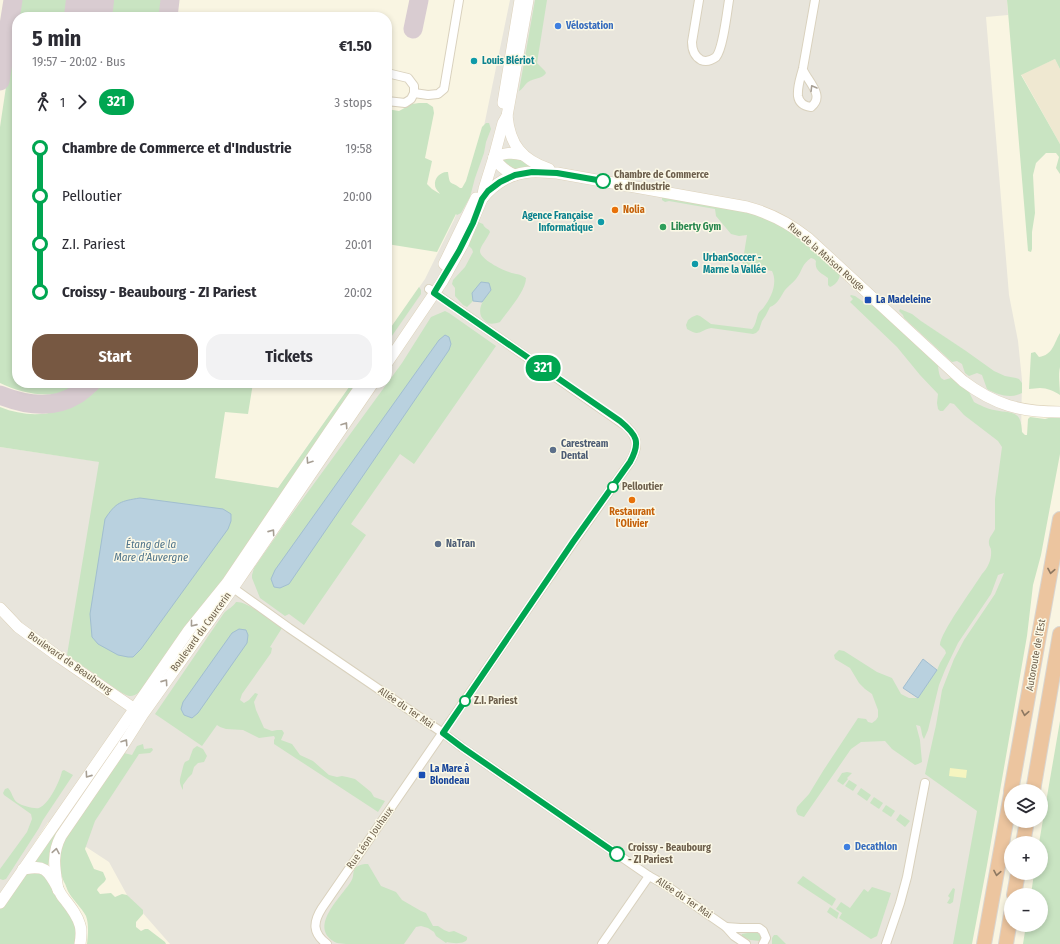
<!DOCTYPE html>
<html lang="en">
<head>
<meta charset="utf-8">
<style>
  body { margin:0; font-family:"Fira Sans Condensed",sans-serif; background:#f2f2f3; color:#2b2b33; height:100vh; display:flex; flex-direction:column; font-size:15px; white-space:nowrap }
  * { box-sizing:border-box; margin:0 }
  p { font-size:13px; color:#7c7c81 }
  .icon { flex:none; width:22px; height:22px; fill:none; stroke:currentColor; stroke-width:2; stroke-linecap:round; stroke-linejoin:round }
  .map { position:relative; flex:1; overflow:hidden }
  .panel { position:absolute; left:12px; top:12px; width:380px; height:376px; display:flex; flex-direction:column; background:#fff; border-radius:16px; box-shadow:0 2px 6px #0003 }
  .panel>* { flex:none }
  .badge { padding:0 8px; border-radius:13px; font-size:14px; line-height:26px }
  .controls { position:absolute; left:1004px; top:784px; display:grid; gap:8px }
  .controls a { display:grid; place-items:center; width:44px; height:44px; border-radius:50%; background:#fff; box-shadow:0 2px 6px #0003; font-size:20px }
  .map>.badge { position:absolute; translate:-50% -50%; box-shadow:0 0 0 2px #fff }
  .legs { display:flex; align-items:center; gap:6px; height:44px; padding:0 20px; font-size:13px }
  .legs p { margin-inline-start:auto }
  .headline { display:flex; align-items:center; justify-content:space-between; height:68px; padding:0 20px }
  h1 { font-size:22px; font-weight:700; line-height:30px }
  .cta { display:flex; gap:8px; margin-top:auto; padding:8px 20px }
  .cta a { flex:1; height:46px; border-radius:16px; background:#775842; color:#fff; font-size:16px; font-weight:700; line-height:46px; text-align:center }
  .cta a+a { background:#f2f2f3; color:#2b2b33 }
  ul { padding:0 20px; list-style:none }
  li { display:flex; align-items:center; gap:14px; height:48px; font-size:15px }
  li i { display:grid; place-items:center; width:6px; height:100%; margin:0 5px; background:currentColor }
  li i::after { content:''; width:10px; height:10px; margin:-5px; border:3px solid; border-radius:50%; background:#fff }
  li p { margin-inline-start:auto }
  li:first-child i { background:linear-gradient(#0000 50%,currentColor 0) }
  li:last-child i { background:linear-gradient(currentColor 50%,#0000 0) }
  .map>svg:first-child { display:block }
  .residential { fill:#efe8d1 }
  .industrial { fill:#e8e5dc }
  .green { fill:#c9e4c2 }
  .sand { fill:#f5f5c0 }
  .water { fill:#b9d1df; stroke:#a1bed0 }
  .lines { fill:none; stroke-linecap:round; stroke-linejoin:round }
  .taxiway { stroke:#d9ccd1; stroke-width:19 }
  .runway { stroke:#d9ccd1; stroke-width:48 }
  .street-casing { stroke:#d9d1bd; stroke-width:10 }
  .secondary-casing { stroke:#ddd2bb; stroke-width:12 }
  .highway-casing { stroke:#d9d5d0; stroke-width:16 }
  .street { stroke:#fff; stroke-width:8 }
  .secondary { stroke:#fff; stroke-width:11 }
  .highway { stroke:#ecc59f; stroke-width:14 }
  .oneway { stroke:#a79f94 }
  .oneway2 { stroke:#8d7861 }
  .line-1-casing { stroke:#fff; stroke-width:9 }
  .line-1 { stroke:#00a651; stroke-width:6 }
  .shop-dot { fill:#3f7fe0; stroke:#fcf9e7; stroke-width:1.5 }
  .culture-dot { fill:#0f9aa8; stroke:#fcf9e7; stroke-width:1.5 }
  .stop-1-dot { fill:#fff; stroke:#00a651; stroke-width:2 }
  .food-dot { fill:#e8710a; stroke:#fcf9e7; stroke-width:1.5 }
  .leisure-dot { fill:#2e9e5b; stroke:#fcf9e7; stroke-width:1.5 }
  .transit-dot { fill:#1a4fb4; stroke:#fcf9e7; stroke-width:1.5 }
  .service-dot { fill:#5c6f8a; stroke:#fcf9e7; stroke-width:1.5 }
  .labels { text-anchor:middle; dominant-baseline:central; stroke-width:3; stroke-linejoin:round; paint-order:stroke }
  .shop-label { font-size:10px; font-weight:bold; fill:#366cbe; stroke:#fcf9e7; text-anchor:start }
  .culture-label { font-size:10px; font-weight:bold; fill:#0d838f; stroke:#fcf9e7; text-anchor:start }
  .stop-label { font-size:10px; font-weight:bold; fill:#6d5f4c; stroke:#fcf9e7; text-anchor:start }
  .food-label { font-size:10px; font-weight:bold; fill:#c56008; stroke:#fcf9e7; text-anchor:start }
  .leisure-label { font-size:10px; font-weight:bold; fill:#27864d; stroke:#fcf9e7; text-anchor:start }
  .street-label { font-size:10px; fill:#6d5f4c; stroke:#fcf9e7 }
  .transit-label { font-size:10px; font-weight:bold; fill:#164399; stroke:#fcf9e7; text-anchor:start }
  .service-label { font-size:10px; font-weight:bold; fill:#4e5e75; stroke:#fcf9e7; text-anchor:start }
  .water-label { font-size:11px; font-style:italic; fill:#4f748b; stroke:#fcf9e7 }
</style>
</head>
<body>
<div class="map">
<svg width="1060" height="944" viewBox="0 0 1060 944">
  <rect width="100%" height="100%" fill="#f9f5e2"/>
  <polygon class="residential" points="1055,59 1060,69 1060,144 1021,74"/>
  <polygon class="industrial" points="510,0 1007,0 1008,15 986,17 1009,295 1018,341 1022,380 1021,437 983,779 955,944 170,944 127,895 109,862 48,822 0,895 0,447 278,488 352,383 387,383 387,333 425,279 454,220 477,160"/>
  <g class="green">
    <path d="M19 0H80L78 17H17V383H80C78 385 75 387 72 389 52 400 20 393 0 383V127Z"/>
    <polygon points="101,0 166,0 164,17 99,17"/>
    <path d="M535 0H547L537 63 545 71 546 73C542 79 534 78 528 82 524 85 523 89 519 91Z"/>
    <polygon points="1007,0 1060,0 1060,69 1055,59 1021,75 1060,144 1060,174 1056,168 1059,157 1056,153 1046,153 1036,163 1033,175 1035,213 1032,232 1032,249 1031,252 1028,251"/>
    <path d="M419 103H427L433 107 434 113 425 158 432 161 427 184 432 189 440 194C439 192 435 189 435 185 434 178 441 171 448 172 450 188 451 180 460 188H462L466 181 482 127 486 123H489L491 129 486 142 484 153 475 178 470 197 461 213 457 215 456 214 437 252 387 244V109L399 111 412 104Z"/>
    <polygon points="514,156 536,168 514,170 501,159"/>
    <path d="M662 197 753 213 792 231 840 273C840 279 836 285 830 287L828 285V278C822 273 814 271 816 261L814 259 811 258C801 265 803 270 796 279 793 283 788 286 785 290 781 296 778 304 770 307L766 315 762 321 759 330 756 333 753 334 711 328C698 331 700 337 687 329L686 325 688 320 692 317 697 315 700 316 711 324 752 329C756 324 756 320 758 314 759 311 762 310 764 307 771 298 778 283 772 271L742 266 747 235 739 236 731 234 716 216 715 209 669 201 665 202 662 200Z"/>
    <path d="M478 222 483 224C484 227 486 228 489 230L490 232C488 237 480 247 480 251 480 259 502 270 509 272 517 275 519 273 526 278 526 291 507 312 500 322 494 324 489 325 485 321 474 312 484 298 491 290L473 293V301L467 307 463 305 455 296V288L452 284 453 280 465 267 473 252 472 249 467 244Z"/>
    <polygon points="419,287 421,290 421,294 387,343 387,333"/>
    <path d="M851 295 855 296 865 303 876 307 937 362C939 368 938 373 941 378L944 380 951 378 969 392 974 402C980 405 987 409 994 410 1012 414 1021 409 1022 432L1025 435H1027L1028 419 1030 417 1045 419 1052 417 1060 418V454L1041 555 1033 585 1027 636 987 865 972 944H953L977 811 925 774 936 725 942 690 954 659 964 640 995 594 1004 573 998 575 991 594 958 643 945 670 939 685 928 730 924 739C921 734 922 730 920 726L916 725 920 740 922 762 918 764 915 765 892 749 885 741 861 742 851 749 804 817 798 815 796 811 797 807 809 794 823 771 858 718 866 719 868 722 872 723 876 720 878 717V710L872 694 865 689 859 683 850 668 835 659 834 655 839 650 844 651 877 672 892 678 901 694 909 698H918L937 670 940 663 946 653 945 650 940 645C940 633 974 587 982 574 988 568 992 559 991 550 991 548 989 546 989 544 988 538 993 534 995 529V499L1002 447 998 441 964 415 954 404 950 403 943 411H940L938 409 937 403 938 394 920 375 897 347 850 302 853 299 850 296Z"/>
    <path d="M900 309 912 314 921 321 966 351 994 371 1005 376 1016 378 1019 379 1022 383V393C1011 399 998 395 987 389L982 375 977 373 969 376 965 373 962 364 957 361 952 362 904 318 903 315 899 311Z"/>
    <polygon points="445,311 449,313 496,346 414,464 400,454 351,524 366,535 304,625 289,614 285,616 260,598 252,578 252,575 254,568 286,522 402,363 431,317"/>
    <path d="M1060 333V367C1058 374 1060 387 1060 395 1054 391 1047 388 1040 388 1036 388 1033 389 1029 389L1031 353 1035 352 1039 357C1053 355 1054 343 1060 333Z"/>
    <path d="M103 383H253L248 414 225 412 215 478 278 488 352 383H360L263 526 140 692C131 698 129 697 119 691L67 655 99 462 0 447V407C27 418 53 416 79 403 88 397 96 392 103 383Z"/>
    <path d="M236 602C248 601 271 621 282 628L270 647 272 648 271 653 242 694 240 700 244 703 249 700 255 693 258 694 254 702 256 710 264 728 272 731 277 730H282L284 733 281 740 292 744 300 755 313 761 329 775 337 777 342 776 347 777 355 779 371 792 374 797 385 801 378 812 274 744V740L275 738 274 736 259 738 243 730 226 729 220 727 217 725 202 746 155 714 224 613C228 609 233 607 236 602Z"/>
    <polygon points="1060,721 1060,944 1023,944 1026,925 1041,925 1041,895 1031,895 1034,873 1041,873 1041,843 1039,843"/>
    <path d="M143 744 144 749 152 748 153 750 150 753 139 754 95 821 85 849 94 869 103 872 106 879C104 884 99 885 97 890L100 894 111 893 115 897 122 894 127 895 143 910V914L136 922V927L141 931 145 929H148L165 942 166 944H87C88 935 89 924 86 916 81 907 74 901 69 893 67 890 66 885 64 882 56 862 57 856 66 837L124 753 132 755 137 746Z"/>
    <path d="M197 746 203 749 207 756 204 762 198 763 194 767 192 774 188 778 183 785V790C178 781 180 780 182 771 183 768 183 765 185 762L189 760 193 749Z"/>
    <path d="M64 770 73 775 43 820 39 828 6 879 3 880 0 879V869L27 832 32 819 31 814 4 795 3 793 5 789 8 788C13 793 12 799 18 803 23 806 34 809 39 808 49 804 60 781 62 771Z"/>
    <polygon points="847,772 852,773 847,778 848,779 843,785 837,781 842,773"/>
    <polygon points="849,780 857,785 853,791 845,786"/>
    <polygon points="861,788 871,795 867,801 857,794"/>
    <polygon points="874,797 883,803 879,809 870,803"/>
    <polygon points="886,805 895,811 891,817 882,811"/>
    <polygon points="900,814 910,821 905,827 896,820"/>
    <polygon points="58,827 60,829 50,850 48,868 33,864"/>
    <path d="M365 864H368L381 886 396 892 402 900 421 911 426 913 433 926H438L444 930 449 932 454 931 467 937C469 944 454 944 447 942L446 943 436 936 434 932 428 928 421 926 416 927 404 944C388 944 371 944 355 944 350 944 342 944 337 943 307 929 339 899 350 883 357 874 348 867 365 864Z"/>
    <polygon points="44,872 73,921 76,929 75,944 0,944 0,909 26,873"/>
    <polygon points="803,876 836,899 832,906 797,883"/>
    <polygon points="872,887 891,893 877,936 871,939 839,918 842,913 836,909 841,902 850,908 864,889 868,892"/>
    <polygon points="953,888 955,889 953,902 950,904 947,903 950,898 948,896"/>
    <polygon points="830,907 839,913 837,919 827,912"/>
    <polygon points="753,932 758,933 761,936 760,941 750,940 741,936 742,934"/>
    <polygon points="774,935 777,935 786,944 772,944 772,938"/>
  </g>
  <polygon class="sand" points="950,768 967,770 966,778 949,776"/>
  <g class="water">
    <polygon points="481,282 489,283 491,290 482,302 473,301 472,293"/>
    <polygon points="445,335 449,337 451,344 449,350 289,584 280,588 274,587 271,579 275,570 439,340"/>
    <path d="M140 498 223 509 231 514V521L228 529 141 649 133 657H128L118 655 98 644 92 637 90 614 105 519C116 502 121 501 140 498Z"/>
    <polygon points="239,629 246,630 248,635 247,643 198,713 192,718 184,715 181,709 183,702 232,633"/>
    <polygon points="923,659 937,670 918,698 903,688"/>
  </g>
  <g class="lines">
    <g class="taxiway">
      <polyline points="168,17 170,0"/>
      <polyline points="413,29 419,0"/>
      <polyline points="0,81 13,0"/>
      <path d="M0 395C25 405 52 410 76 395 81 392 86 387 91 383"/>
    </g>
    <polyline class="runway" points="88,17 90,0"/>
    <g class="street-casing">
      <g id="street">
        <path d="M699 0 692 42C692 49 694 56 701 60 706 62 712 60 716 57 723 49 727 12 729 0"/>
        <path d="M803 70C809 83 825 96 811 107 804 106 799 103 798 96 797 86 801 77 803 68 807 45 811 23 815 0"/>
        <polyline points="387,73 408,78 414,86 414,93 411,99 405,103 387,101"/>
        <polyline points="414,93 428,95 438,94 444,89 459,0"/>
        <polyline points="229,585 289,628 443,733 463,748 649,876 667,886 726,927"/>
        <path d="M327 944C312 933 313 922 322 908L573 543 630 462C638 448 639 439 627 427L429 289"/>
        <polyline points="602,944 649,876"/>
        <polyline points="746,944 734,936 726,927 740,928 759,928 763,931 766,938 763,944"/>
        <polyline points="886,944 900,903 907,877 925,783"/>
      </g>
    </g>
    <g class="secondary-casing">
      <g id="secondary">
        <polyline points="503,103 520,0"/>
        <path d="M507 116C510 145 522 160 549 169"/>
        <path d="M494 157C505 153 512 152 523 155"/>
        <path d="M494 157C499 166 505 171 515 175"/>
        <path d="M482 199C494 183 512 173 531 172 540 171 548 173 557 173L747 207C770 213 789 223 808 238L963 381C995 405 1020 412 1060 412"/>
        <polyline points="444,264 476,198"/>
        <polyline points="387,363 442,282 463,244 482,199 484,189 494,157 503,123 507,116 528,0"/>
        <polyline points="0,608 18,627 59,657 139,712"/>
        <path d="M23 869C31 868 38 866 45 870 53 876 57 888 62 896 69 905 77 914 80 925 82 931 81 938 80 944"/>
        <path d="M58 890C55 870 51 855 61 836L122 747 143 714 233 588 373 383"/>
        <polyline points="0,903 189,630 227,583 329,432 363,383"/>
      </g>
    </g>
    <g class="highway-casing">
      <g id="highway">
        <polyline points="1011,791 1060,519"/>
        <polyline points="1033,791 1060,634"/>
        <polyline points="1023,843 1027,821"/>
        <polyline points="1014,895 1018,873"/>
        <polyline points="984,944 1011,794"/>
        <polyline points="1006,944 1011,914"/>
      </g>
    </g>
    <use href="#street" class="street"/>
    <use href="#secondary" class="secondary"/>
    <use href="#highway" class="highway"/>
  </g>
  <defs><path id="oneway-chevron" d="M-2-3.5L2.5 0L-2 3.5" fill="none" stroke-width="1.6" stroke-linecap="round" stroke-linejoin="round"/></defs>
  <g class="oneway">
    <use href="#oneway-chevron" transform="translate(813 88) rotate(-121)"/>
    <use href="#oneway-chevron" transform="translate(345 425) rotate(-56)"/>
    <use href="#oneway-chevron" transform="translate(309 461) rotate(124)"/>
    <use href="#oneway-chevron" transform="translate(272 532) rotate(-55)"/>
    <use href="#oneway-chevron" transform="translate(193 624) rotate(129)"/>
    <use href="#oneway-chevron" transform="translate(165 682) rotate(-55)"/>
    <use href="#oneway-chevron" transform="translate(125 742) rotate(-57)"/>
    <use href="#oneway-chevron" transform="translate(88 775) rotate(125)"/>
    <use href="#oneway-chevron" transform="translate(56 851) rotate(-80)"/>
  </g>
  <g class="oneway2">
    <use href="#oneway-chevron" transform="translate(1051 571) rotate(100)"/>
    <use href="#oneway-chevron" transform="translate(1025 713) rotate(100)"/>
    <use href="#oneway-chevron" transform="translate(997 873) rotate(100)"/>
  </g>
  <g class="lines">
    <g class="line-1-casing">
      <path id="line-1" d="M603 181 557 173 532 172 515 175 500 182 488 191 482 199 473 223 459 251 434 293 620 421C637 435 641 442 630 462L573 542 443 733 463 748 617 854"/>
    </g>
    <use href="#line-1" class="line-1"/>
  </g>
  <g class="shop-dot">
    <circle cx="558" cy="26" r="4"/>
    <circle cx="847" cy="847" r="4"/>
  </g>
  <g class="culture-dot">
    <circle cx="474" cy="61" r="4"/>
    <circle cx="601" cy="222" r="4"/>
    <circle cx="695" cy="264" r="4"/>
  </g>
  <g class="stop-1-dot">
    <circle cx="603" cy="181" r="7"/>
    <circle cx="613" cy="487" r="5"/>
    <circle cx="465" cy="701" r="5"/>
    <circle cx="617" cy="854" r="7"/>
  </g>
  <g class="food-dot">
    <circle cx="615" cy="210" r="4"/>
    <circle cx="632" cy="500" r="4"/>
  </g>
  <circle class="leisure-dot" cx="663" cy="227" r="4"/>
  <g class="transit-dot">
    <rect x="864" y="296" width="8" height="8" rx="2"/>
    <rect x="418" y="771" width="8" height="8" rx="2"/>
  </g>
  <g class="service-dot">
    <circle cx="553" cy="450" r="4"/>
    <circle cx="438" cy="544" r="4"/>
  </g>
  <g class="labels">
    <g class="shop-label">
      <text x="566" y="26">Vélostation</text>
      <text x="855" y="847">Decathlon</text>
    </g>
    <g class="culture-label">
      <text x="482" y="61">Louis Blériot</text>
      <text x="593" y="216" text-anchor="end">Agence Française<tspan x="593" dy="12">Informatique</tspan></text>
      <text x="703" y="258">UrbanSoccer -<tspan x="703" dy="12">Marne la Vallée</tspan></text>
    </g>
    <g class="stop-label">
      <text x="614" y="175">Chambre de Commerce<tspan x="614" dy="12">et d'Industrie</tspan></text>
      <text x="622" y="487">Pelloutier</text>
      <text x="474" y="701">Z.I. Pariest</text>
      <text x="628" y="848">Croissy - Beaubourg<tspan x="628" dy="12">- ZI Pariest</tspan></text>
    </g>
    <g class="food-label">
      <text x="623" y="210">Nolia</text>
      <text x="632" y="512" text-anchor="middle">Restaurant<tspan x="632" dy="12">l'Olivier</tspan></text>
    </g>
    <g class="leisure-label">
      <text x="671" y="227">Liberty Gym</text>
    </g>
    <g class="street-label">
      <text transform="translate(826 257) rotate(41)">Rue de la Maison Rouge</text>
      <text transform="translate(201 632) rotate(-54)">Boulevard du Courcerin</text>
      <text transform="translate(1036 655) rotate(-80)">Autoroute de l’Est</text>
      <text transform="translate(70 663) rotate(35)">Boulevard de Beaubourg</text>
      <text transform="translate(406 708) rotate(34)">Allée du 1er Mai</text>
      <text transform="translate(370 838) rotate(-55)">Rue Léon Jouhaux</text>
      <text transform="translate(684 898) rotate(34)">Allée du 1er Mai</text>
    </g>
    <g class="transit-label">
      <text x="876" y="300">La Madeleine</text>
      <text x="430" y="769">La Mare à<tspan x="430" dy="12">Blondeau</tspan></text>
    </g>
    <g class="service-label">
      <text x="561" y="444">Carestream<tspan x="561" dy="12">Dental</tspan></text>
      <text x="446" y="544">NaTran</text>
    </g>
    <g class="water-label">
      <text x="151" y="544">Étang de la<tspan x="151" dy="13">Mare d’Auvergne</tspan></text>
    </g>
  </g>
</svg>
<div class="controls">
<a><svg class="icon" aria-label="layers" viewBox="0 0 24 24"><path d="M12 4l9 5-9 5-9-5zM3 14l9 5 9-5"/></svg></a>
<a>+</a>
<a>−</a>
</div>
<b class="badge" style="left:543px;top:368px;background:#00a651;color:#fff">321</b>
<section class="panel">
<div class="headline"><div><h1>5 min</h1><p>19:57 – 20:02 · Bus</p></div><b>€1.50</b></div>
<div class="legs"><svg class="icon" aria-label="walk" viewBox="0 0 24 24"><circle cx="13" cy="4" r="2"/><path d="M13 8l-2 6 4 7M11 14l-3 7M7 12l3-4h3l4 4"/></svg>1<svg class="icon" aria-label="forward" viewBox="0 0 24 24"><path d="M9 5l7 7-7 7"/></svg><b class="badge" style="background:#00a651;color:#fff">321</b><p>3 stops</p></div>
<ul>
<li><i style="color:#00a651"></i><b>Chambre de Commerce et d'Industrie</b><p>19:58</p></li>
<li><i style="color:#00a651"></i><span>Pelloutier</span><p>20:00</p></li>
<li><i style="color:#00a651"></i><span>Z.I. Pariest</span><p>20:01</p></li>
<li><i style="color:#00a651"></i><b>Croissy - Beaubourg - ZI Pariest</b><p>20:02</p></li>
</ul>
<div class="cta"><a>Start</a><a>Tickets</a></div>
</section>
</div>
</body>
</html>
